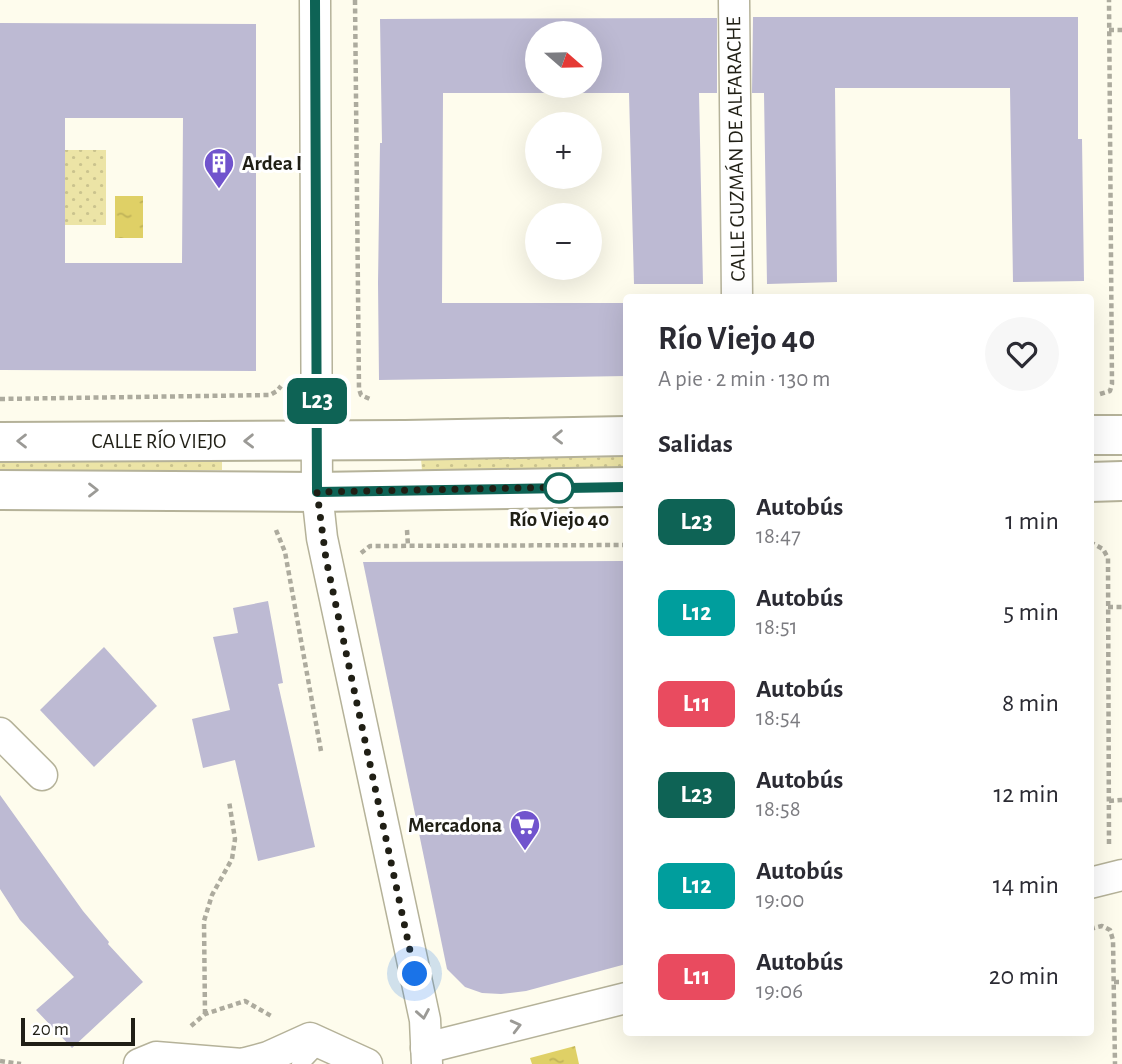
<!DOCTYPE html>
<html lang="es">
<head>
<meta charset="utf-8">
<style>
  body { margin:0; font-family:"Alegreya Sans",sans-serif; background:#f7f7f7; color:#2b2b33; height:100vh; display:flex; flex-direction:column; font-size:26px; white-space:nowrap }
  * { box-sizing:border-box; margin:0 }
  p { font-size:23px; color:#7c7c81 }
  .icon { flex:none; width:38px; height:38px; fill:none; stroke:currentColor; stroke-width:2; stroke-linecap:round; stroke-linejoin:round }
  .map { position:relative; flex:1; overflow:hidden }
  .side { position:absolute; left:623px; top:294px; width:471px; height:742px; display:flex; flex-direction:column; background:#fff; border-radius:7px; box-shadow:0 7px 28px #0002 }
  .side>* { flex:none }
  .badge { padding:0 14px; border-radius:10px; font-size:24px; line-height:46px }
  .needle { width:46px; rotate:110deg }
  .controls { position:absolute; left:525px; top:21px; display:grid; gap:14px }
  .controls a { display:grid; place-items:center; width:77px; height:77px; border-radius:50%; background:#fff; box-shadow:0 7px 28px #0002; font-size:35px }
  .scale { position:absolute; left:21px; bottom:18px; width:114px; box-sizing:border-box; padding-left:7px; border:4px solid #201f15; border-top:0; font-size:19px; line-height:24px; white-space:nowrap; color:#201f15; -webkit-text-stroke:5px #fff; paint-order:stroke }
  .you { position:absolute; width:35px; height:35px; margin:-18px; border:5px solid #fff; border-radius:50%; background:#1a73e8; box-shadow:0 0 0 10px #1a73e833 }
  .map>.badge { position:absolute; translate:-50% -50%; box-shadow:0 0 0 4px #fff }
  h2 { padding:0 35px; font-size:26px; line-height:63px }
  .round { display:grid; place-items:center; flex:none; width:74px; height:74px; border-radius:37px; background:#f7f7f7 }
  .headline { display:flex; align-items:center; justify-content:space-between; height:119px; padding:0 35px }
  h1 { font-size:33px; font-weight:700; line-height:52px }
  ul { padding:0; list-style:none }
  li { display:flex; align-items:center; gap:21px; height:91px; padding:0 35px }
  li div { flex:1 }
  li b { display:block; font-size:26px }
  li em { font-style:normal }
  li .badge { min-width:77px; font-weight:700; text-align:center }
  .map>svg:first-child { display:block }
  .park { fill:url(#park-dots) }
  .water { fill:url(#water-ripples) }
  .building { fill:#bdbad3; fill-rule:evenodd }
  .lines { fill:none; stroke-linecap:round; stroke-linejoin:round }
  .lane-casing { stroke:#b5b299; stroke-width:19 }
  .street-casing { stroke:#b5b299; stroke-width:33 }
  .secondary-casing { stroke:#b5b299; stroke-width:42 }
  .path { stroke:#adab9e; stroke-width:4.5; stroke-dasharray:5 3.5; stroke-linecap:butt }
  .lane { stroke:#fff; stroke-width:16 }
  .street { stroke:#fff; stroke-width:30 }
  .secondary { stroke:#fff; stroke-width:38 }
  .oneway { stroke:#9b9a96 }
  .line-casing { stroke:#fff; stroke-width:16 }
  .line { stroke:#0e6355; stroke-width:10 }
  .walk { stroke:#201f15; stroke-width:7; stroke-dasharray:0 12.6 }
  .stop-dot { fill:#fff; stroke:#0e6355; stroke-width:3.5 }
  .labels { text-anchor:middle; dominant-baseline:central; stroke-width:6; stroke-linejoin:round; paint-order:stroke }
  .street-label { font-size:21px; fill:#201f15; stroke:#fff }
  .poi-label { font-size:21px; font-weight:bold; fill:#201f15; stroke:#fff; text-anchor:start }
  .stop-label { font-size:21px; font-weight:bold; fill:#201f15; stroke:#fff }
</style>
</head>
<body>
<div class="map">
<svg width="1122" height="1064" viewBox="0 0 1122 1064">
  <defs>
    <pattern id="park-dots" width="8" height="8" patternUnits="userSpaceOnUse" patternTransform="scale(1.75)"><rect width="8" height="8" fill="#ece4a6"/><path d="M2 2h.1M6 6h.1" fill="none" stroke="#cac38e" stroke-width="1.8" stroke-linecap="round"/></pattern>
    <pattern id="water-ripples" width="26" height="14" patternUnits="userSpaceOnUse" patternTransform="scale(1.75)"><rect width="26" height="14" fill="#dfd066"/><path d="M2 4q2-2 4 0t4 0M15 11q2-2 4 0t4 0" fill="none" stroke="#bfb258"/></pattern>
  </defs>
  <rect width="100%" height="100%" fill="#fefced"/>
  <g class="park">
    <rect x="65" y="150" width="41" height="75"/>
    <polygon points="626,457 626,469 422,471 421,459"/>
    <polygon points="222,459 222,470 0,471 0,461"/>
  </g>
  <g class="water">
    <rect x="115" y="196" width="28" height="42"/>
    <polygon points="575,1046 579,1064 532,1064 530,1058"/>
  </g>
  <g class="building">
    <polygon points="753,17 1078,17 1078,139 1082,139 1084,281 1013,282 1010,88 835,88 837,282 767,284 764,93 752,93"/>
    <path d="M717 18V93H699L703 284H634L629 93H443L442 303H626V376L379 380 378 283 380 143H382L380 19ZM537 33H590V86H537Z"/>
    <path d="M0 23 256 24V371L0 370ZM65 118H183L182 263H65Z"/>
    <polygon points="626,561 626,964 526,991 501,994 482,993 465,987 447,969 363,562"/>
    <polygon points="268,601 283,683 278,684 315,847 258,861 235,760 203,768 192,719 230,710 213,637 238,633 233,608"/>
    <polygon points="104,647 157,706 94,767 40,710"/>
    <polygon points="0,795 83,911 109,942 108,944 143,982 72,1048 36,1010 74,977 20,920 0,889"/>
  </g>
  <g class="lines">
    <g class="lane-casing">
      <polyline id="lane" points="300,1064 320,1043"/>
    </g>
    <g class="street-casing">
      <g id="street">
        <polyline points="315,0 317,492 322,538 425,1020 427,1064"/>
        <polyline points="734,0 737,298"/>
        <polyline points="0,733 42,775"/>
        <polyline points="1090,883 1122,875"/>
        <polyline points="426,1048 626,998"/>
        <polyline points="139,1064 156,1057 242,1064 268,1057 310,1038 367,1064"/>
      </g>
    </g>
    <g class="secondary-casing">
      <g id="secondary">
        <polyline points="1090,435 1122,435"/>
        <polyline points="0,442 405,440 626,436"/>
        <polyline points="1090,482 1122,481"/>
        <polyline points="0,490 317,492 626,487"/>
      </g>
    </g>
    <g class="path">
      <polyline points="355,0 359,389 361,395 370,399"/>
      <polyline points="1109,30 1122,30"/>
      <polyline points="1100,394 1110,391 1112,384 1109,0"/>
      <polyline points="0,399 270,395 277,391 281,386"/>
      <polyline points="276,530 285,552 321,751"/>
      <polyline points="407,530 408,546"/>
      <polyline points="1090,542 1103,549 1108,558 1109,845"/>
      <polyline points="361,553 370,546 626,545"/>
      <polyline points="1108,607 1122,607"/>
      <polyline points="1109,801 1122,800"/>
      <polyline points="1090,929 1102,926 1110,930 1113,940 1115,1064"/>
      <polyline points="1114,982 1122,982"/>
      <polyline points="205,1014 204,921 212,895 232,859 235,839 229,801"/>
      <polyline points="191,1026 205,1014 245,1001 273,1017"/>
      <polyline points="0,1061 21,1064"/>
    </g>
    <use href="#lane" class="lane"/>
    <use href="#street" class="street"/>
    <use href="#secondary" class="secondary"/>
  </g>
  <defs><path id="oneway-chevron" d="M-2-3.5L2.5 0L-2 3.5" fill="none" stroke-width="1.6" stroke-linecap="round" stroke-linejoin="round" transform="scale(1.75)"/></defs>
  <g class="oneway">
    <use href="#oneway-chevron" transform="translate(558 437) rotate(179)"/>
    <use href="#oneway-chevron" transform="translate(22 441) rotate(180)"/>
    <use href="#oneway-chevron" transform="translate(249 441) rotate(179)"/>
    <use href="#oneway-chevron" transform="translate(93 490)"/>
    <use href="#oneway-chevron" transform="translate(423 1014) rotate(80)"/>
    <use href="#oneway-chevron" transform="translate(516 1026) rotate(-14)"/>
  </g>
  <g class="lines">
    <g class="line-casing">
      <polyline id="line" points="315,0 317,492 626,487"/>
    </g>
    <use href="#line" class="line"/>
    <polyline class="walk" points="415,974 326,559 317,492 565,487 559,488"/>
  </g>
  <defs>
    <g id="building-pin" transform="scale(1.575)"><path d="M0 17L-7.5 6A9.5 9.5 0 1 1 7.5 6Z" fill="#7154cd" stroke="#fff"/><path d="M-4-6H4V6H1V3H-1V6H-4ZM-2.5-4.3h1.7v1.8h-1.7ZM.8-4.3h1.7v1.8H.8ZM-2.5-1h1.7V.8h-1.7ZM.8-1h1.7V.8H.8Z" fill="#fff"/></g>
    <g id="supermarket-pin" transform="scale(1.575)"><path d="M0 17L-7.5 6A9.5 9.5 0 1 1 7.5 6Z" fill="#7154cd" stroke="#fff"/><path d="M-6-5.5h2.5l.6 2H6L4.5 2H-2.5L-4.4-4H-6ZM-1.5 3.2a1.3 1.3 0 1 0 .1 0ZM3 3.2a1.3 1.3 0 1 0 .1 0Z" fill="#fff"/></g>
  </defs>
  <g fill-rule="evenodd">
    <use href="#building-pin" x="219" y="163"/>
    <use href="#supermarket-pin" x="525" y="825"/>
  </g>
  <circle class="stop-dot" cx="559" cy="488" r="14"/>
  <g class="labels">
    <g class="street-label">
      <text transform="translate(736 149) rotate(-91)">CALLE GUZMÁN DE ALFARACHE</text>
      <text x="159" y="441">CALLE RÍO VIEJO</text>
    </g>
    <g class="poi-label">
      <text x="242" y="163">Ardea I</text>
      <text x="502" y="825" text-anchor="end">Mercadona</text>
    </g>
    <g class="stop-label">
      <text x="559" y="519">Río Viejo 40</text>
    </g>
  </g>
</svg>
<div class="controls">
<a><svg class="needle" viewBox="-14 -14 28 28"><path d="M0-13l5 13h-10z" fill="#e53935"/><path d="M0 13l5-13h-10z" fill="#7c7c81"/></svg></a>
<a>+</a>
<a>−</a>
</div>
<div class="scale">20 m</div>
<div class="you" style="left:415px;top:974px"></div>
<b class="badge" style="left:317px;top:401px;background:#0e6355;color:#fff">L23</b>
<section class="side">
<div class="headline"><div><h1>Río Viejo 40</h1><p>A pie · 2 min · 130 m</p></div><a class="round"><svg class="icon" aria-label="heart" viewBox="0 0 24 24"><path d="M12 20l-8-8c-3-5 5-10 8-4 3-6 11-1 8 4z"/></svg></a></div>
<h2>Salidas</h2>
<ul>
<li><span class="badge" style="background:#0e6355;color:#fff">L23</span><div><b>Autobús</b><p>18:47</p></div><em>1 min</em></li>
<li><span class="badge" style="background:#009e9d;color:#fff">L12</span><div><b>Autobús</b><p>18:51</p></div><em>5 min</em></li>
<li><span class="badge" style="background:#e94b5f;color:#fff">L11</span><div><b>Autobús</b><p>18:54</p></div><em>8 min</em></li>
<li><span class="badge" style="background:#0e6355;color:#fff">L23</span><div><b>Autobús</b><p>18:58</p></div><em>12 min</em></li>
<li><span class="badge" style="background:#009e9d;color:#fff">L12</span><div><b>Autobús</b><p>19:00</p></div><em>14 min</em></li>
<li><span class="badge" style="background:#e94b5f;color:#fff">L11</span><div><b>Autobús</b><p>19:06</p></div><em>20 min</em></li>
</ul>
</section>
</div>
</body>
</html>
